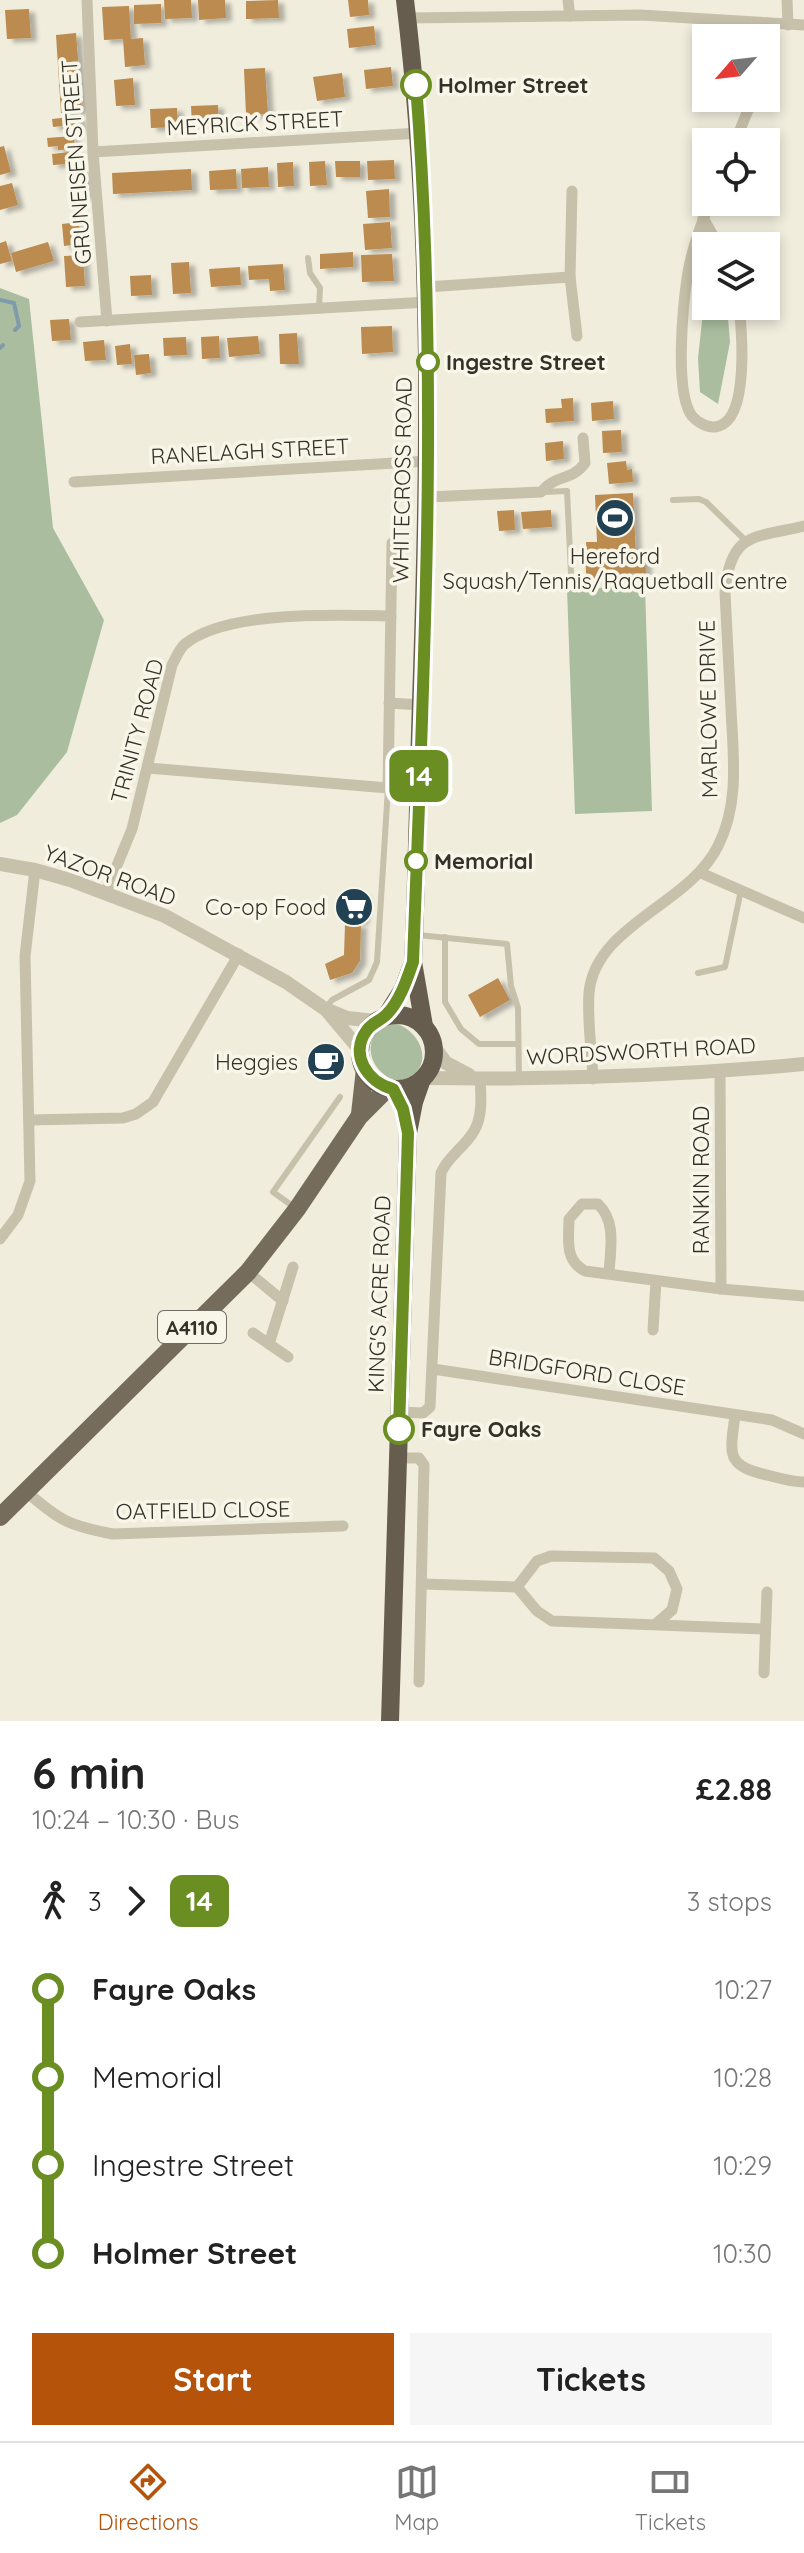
<!DOCTYPE html>
<html lang="en">
<head>
<meta charset="utf-8">
<style>
  body { margin:0; font-family:Quicksand,sans-serif; background:#f6f6f6; color:#222; height:100vh; display:flex; flex-direction:column; font-size:30px; white-space:nowrap }
  * { box-sizing:border-box; margin:0 }
  p { font-size:26px; color:#767676 }
  .icon { flex:none; width:44px; height:44px; fill:none; stroke:currentColor; stroke-width:2; stroke-linecap:round; stroke-linejoin:round }
  .map { position:relative; height:1721px; overflow:hidden }
  .panel { display:flex; flex-direction:column; background:#fff; flex:1 }
  .panel>* { flex:none }
  .badge { padding:0 16px; border-radius:12px; font-size:28px; line-height:52px }
  .needle { width:52px; rotate:242deg }
  .fabs { position:absolute; left:692px; top:24px; display:grid; gap:16px }
  .fabs a { display:grid; place-items:center; width:88px; height:88px; border-radius:0px; background:#fff; box-shadow:0 4px 12px #0003; font-size:40px }
  .map>.badge { position:absolute; translate:-50% -50%; box-shadow:0 0 0 4px #fff }
  .legs { display:flex; align-items:center; gap:12px; height:88px; padding:0 32px; font-size:26px }
  .legs p { margin-inline-start:auto }
  .overview { display:flex; align-items:center; justify-content:space-between; height:136px; padding:0 32px }
  h1 { font-size:44px; font-weight:800; line-height:60px }
  .button { display:flex; gap:16px; margin-top:auto; padding:16px 32px }
  .button a { flex:1; height:92px; border-radius:0px; background:#b45309; color:#fff; font-size:32px; font-weight:800; line-height:92px; text-align:center }
  .button a+a { background:#f6f6f6; color:#222 }
  ul { padding:0 32px; list-style:none }
  li { display:flex; align-items:center; gap:28px; height:88px; font-size:30px }
  li i { display:grid; place-items:center; width:12px; height:100%; margin:0 10px; background:currentColor }
  li i::after { content:''; width:20px; height:20px; margin:-10px; border:6px solid; border-radius:50%; background:#fff }
  li p { margin-inline-start:auto }
  li:first-child i { background:linear-gradient(#0000 50%,currentColor 0) }
  li:last-child i { background:linear-gradient(currentColor 50%,#0000 0) }
  .tab-bar { display:flex; justify-content:space-around; align-items:center; height:112px; border-top:2px solid #e0e0e0; background:#fff; font-size:22px; color:#767676 }
  .tab-bar a { display:grid; justify-items:center; gap:4px }
  .tab-bar .current { color:#b45309 }
  .map>svg:first-child { display:block }
  .green { fill:#aabe9f }
  .lines { fill:none; stroke-linecap:round; stroke-linejoin:round }
  .stream { stroke:#7f9bab; stroke-width:4 }
  .building { fill:#bb8b50; filter:url(#shadow) }
  .service { stroke:#c7c0aa; stroke-width:6 }
  .minor { stroke:#c7c0aa; stroke-width:11 }
  .tertiary { stroke:#c7c0aa; stroke-width:14 }
  .primary { stroke:#766c5c; stroke-width:18 }
  .trunk { stroke:#665d4e; stroke-width:18 }
  .line-1-casing { stroke:#fff; stroke-width:18 }
  .line-1 { stroke:#6b8e23; stroke-width:12 }
  .stop-1-dot { fill:#fff; stroke:#6b8e23; stroke-width:4 }
  .labels { text-anchor:middle; dominant-baseline:central; stroke-width:7; stroke-linejoin:round; paint-order:stroke }
  .shield { fill:#f8f6e9; stroke:#706c63; stroke-width:2 }
  .shield-label { font-size:20px; font-weight:bold; fill:#353129 }
  .stop-label { font-size:22px; font-weight:bold; fill:#353129; stroke:#f8f6e9; text-anchor:start }
  .street-label { font-size:22px; fill:#353129; stroke:#f8f6e9 }
  .poi-label { font-size:22px; fill:#353129; stroke:#f8f6e9; text-anchor:end }
</style>
</head>
<body>
<div class="map">
<svg width="804" height="1721" viewBox="0 0 804 1721">
  <defs>
    <filter id="shadow"><feDropShadow dx="6" dy="3.5" stdDeviation="2" flood-color="#0004"/></filter>
  </defs>
  <rect width="100%" height="100%" fill="#f0eddd"/>
  <g class="green">
    <polygon points="706,285 706,306 727,306 730,342 718,404 700,392 698,358"/>
    <polygon points="0,288 29,299 53,528 104,620 67,752 17,815 0,823"/>
    <polygon points="645,586 652,811 575,814 567,589"/>
    <path d="M395 1023C428 1034 435 1078 394 1081 371 1069 363 1048 379 1027Z"/>
  </g>
  <g class="lines">
    <g class="stream">
      <polyline points="0,300 14,303 19,326 15,330"/>
      <polyline points="0,348 3,345"/>
    </g>
  </g>
  <g class="building">
    <polygon points="164,0 191,0 192,18 165,19"/>
    <polygon points="198,0 225,0 226,18 199,20"/>
    <polygon points="278,0 279,18 246,19 246,1"/>
    <polygon points="348,0 368,0 369,15 350,17"/>
    <polygon points="161,4 161,23 134,24 134,5"/>
    <polygon points="129,6 131,39 143,38 145,65 125,67 123,39 104,40 102,7"/>
    <polygon points="29,9 31,38 7,39 5,10"/>
    <polygon points="374,26 376,45 349,48 347,29"/>
    <polygon points="76,33 82,111 61,113 56,35"/>
    <polygon points="391,67 393,86 366,89 364,70"/>
    <polygon points="265,68 268,114 246,115 244,69"/>
    <polygon points="342,73 345,97 317,101 313,77"/>
    <polygon points="133,78 135,105 116,106 114,80"/>
    <polygon points="218,105 219,124 192,125 191,106"/>
    <polygon points="177,108 178,127 151,128 150,109"/>
    <polygon points="79,116 81,129 63,131 63,126 53,127 52,119"/>
    <polygon points="74,136 75,149 58,150 58,146 48,147 47,138"/>
    <polygon points="4,146 11,172 0,175 0,147"/>
    <polygon points="78,151 79,163 53,165 52,154"/>
    <polygon points="394,160 395,179 368,180 367,161"/>
    <polygon points="325,161 327,185 310,186 309,162"/>
    <polygon points="335,161 360,161 360,177 336,177"/>
    <polygon points="293,162 294,186 278,187 277,163"/>
    <polygon points="268,167 269,187 242,188 241,169"/>
    <polygon points="70,169 84,169 86,196 72,196"/>
    <polygon points="191,169 192,190 113,194 112,173"/>
    <polygon points="236,169 237,189 210,190 209,171"/>
    <polygon points="12,183 18,205 0,210 0,186"/>
    <polygon points="389,189 390,217 368,218 366,191"/>
    <polygon points="79,222 81,244 64,246 62,224"/>
    <polygon points="390,222 392,248 365,250 363,224"/>
    <polygon points="6,241 12,261 0,264 0,243"/>
    <polygon points="48,242 54,261 16,272 11,253"/>
    <polygon points="353,252 353,267 320,269 320,254"/>
    <polygon points="392,254 394,281 362,282 361,255"/>
    <polygon points="83,255 85,286 66,287 64,256"/>
    <polygon points="189,262 191,293 173,294 171,263"/>
    <polygon points="283,264 285,290 270,291 269,279 249,280 248,266"/>
    <polygon points="240,267 241,285 211,287 209,269"/>
    <polygon points="151,275 152,295 131,296 130,276"/>
    <polygon points="69,319 71,340 52,341 50,320"/>
    <polygon points="392,326 393,352 362,354 361,327"/>
    <polygon points="297,333 299,364 280,364 279,334"/>
    <polygon points="219,336 220,358 202,359 201,337"/>
    <polygon points="258,336 260,354 229,357 227,338"/>
    <polygon points="186,337 187,355 164,356 163,338"/>
    <polygon points="104,340 106,360 85,361 83,342"/>
    <polygon points="130,344 132,364 117,365 115,346"/>
    <polygon points="149,354 151,373 136,375 134,355"/>
    <polygon points="573,398 574,421 546,423 545,409 562,408 561,399"/>
    <polygon points="613,401 614,419 592,421 591,403"/>
    <polygon points="621,430 622,452 603,453 602,431"/>
    <polygon points="563,441 564,459 546,461 545,443"/>
    <polygon points="626,461 627,470 632,469 633,482 609,484 607,463"/>
    <polygon points="633,493 636,556 645,555 646,573 614,574 614,578 586,580 586,567 581,567 581,558 587,558 586,542 597,542 595,495"/>
    <polygon points="514,510 515,530 499,531 497,511"/>
    <polygon points="551,510 552,527 523,529 521,512"/>
    <polygon points="345,893 364,893 363,921 344,920"/>
    <polygon points="345,924 361,924 360,961 352,973 330,980 325,964 344,955"/>
    <polygon points="498,978 510,1000 480,1017 468,995"/>
  </g>
  <g class="lines">
    <g class="service">
      <polyline points="308,258 310,273 320,288 319,308"/>
      <polyline points="544,492 567,491 571,573"/>
      <polyline points="673,500 699,499 706,502 746,541"/>
      <polyline points="418,935 507,944 511,986 518,1008 519,1077"/>
      <polyline points="445,937 445,1002 461,1029 479,1044 518,1044"/>
      <polyline points="698,973 725,967 741,890"/>
      <polyline points="325,1009 332,1000 369,980 377,962 388,788"/>
      <polyline points="294,1207 273,1192 340,1097"/>
    </g>
    <g class="minor">
      <polyline points="87,0 93,152 107,321"/>
      <polyline points="568,0 570,16"/>
      <polyline points="787,0 788,25"/>
      <polyline points="407,18 641,15 804,25"/>
      <polyline points="766,62 769,47 767,23"/>
      <polyline points="735,142 753,98"/>
      <polyline points="93,152 420,133"/>
      <path d="M710 202C701 224 692 249 688 272 683 303 674 392 692 416 699 424 710 429 719 426 749 417 742 332 739 306"/>
      <polyline points="703,218 719,246"/>
      <polyline points="570,277 572,191"/>
      <polyline points="427,287 570,277 577,336"/>
      <polyline points="80,322 427,302"/>
      <polyline points="74,482 429,461"/>
      <path d="M428 497 541 492C557 473 571 482 585 463L583 438"/>
      <polyline points="389,703 421,705"/>
      <polyline points="148,768 388,788 392,543"/>
      <polyline points="701,873 804,918"/>
      <path d="M106 892 132 829 172 665C176 658 179 649 185 644 227 610 338 615 391 616"/>
      <polyline points="720,1072 721,1289"/>
      <path d="M593 1079C592 1051 587 1021 589 993 595 925 689 905 718 846 740 803 733 755 731 709 729 670 727 631 725 593 730 531 755 538 804 526"/>
      <polyline points="30,1120 123,1118 136,1114 153,1102 239,954"/>
      <polyline points="0,1239 18,1215 30,1181 25,956 35,870"/>
      <polyline points="248,1272 283,1301"/>
      <path d="M609 1274C610 1250 617 1222 598 1204H582L569 1219C569 1239 564 1260 585 1271L721 1289 804 1296"/>
      <polyline points="653,1330 656,1281"/>
      <polyline points="253,1333 288,1357"/>
      <polyline points="269,1344 293,1267"/>
      <polyline points="433,1369 772,1420 804,1434"/>
      <path d="M400 1412 423 1413 430 1407 441 1173C448 1156 465 1147 474 1131 483 1116 481 1095 480 1079"/>
      <path d="M735 1416C729 1458 727 1466 771 1476 782 1479 793 1482 804 1482"/>
      <polyline points="398,1458 419,1458 424,1465 419,1682"/>
      <path d="M28 1493C60 1521 70 1526 113 1534L343 1526"/>
      <polyline points="422,1584 517,1587 537,1611 552,1621 765,1629"/>
      <polyline points="517,1587 537,1561 551,1556 654,1558 669,1571 677,1589 672,1610 657,1623"/>
      <polyline points="764,1673 767,1592"/>
    </g>
    <g class="tertiary">
      <polyline points="0,864 35,870 70,880 165,916 286,982 325,1009 347,1018 376,1021"/>
      <polyline points="328,1012 360,1050"/>
      <polyline points="434,1047 446,1063 469,1075"/>
      <path d="M423 1078C551 1080 677 1076 804 1064"/>
    </g>
    <g class="primary">
      <polyline points="360,1114 365,1069"/>
      <polyline points="0,1517 248,1272 297,1209 359,1117 388,1088"/>
    </g>
    <g class="trunk">
      <path d="M405 0C434 235 429 466 421 702 418 789 417 875 413 962L424 1026"/>
      <circle cx="397" cy="1052" r="37"/>
      <polyline points="386,1016 403,989 412,965"/>
      <polyline points="390,1721 408,1133 414,1102 422,1079"/>
    </g>
  </g>
  <g class="lines">
    <g class="line-1-casing">
      <path id="line-1" d="M399 1429 408 1133 403 1109 393 1089C367 1082 349 1054 367 1030 373 1022 382 1020 387 1014 400 1001 407 979 413 962 424 670 439 377 416 85"/>
    </g>
    <use href="#line-1" class="line-1"/>
  </g>
  <defs>
    <g id="stadium-disc" transform="scale(2)"><circle r="9.5" fill="#224153" stroke="#f8f6e9"/><path d="M0-5a6.5 5 0 1 0 0 10a6.5 5 0 1 0 0-10ZM-3.5-1.8h7v3.6h-7Z" fill="#fff"/></g>
    <g id="supermarket-disc" transform="scale(2)"><circle r="9.5" fill="#224153" stroke="#f8f6e9"/><path d="M-6-5.5h2.5l.6 2H6L4.5 2H-2.5L-4.4-4H-6ZM-1.5 3.2a1.3 1.3 0 1 0 .1 0ZM3 3.2a1.3 1.3 0 1 0 .1 0Z" fill="#fff"/></g>
    <g id="cafe-disc" transform="scale(2)"><circle r="9.5" fill="#224153" stroke="#f8f6e9"/><path d="M-5.5-4.5H6V0H3Q3 3.5 0 3.5H-2.5Q-5.5 3.5-5.5 0ZM3-3.2v2h1.7v-2ZM-6 4.5H4V6H-6Z" fill="#fff"/></g>
  </defs>
  <g fill-rule="evenodd">
    <use href="#stadium-disc" x="615" y="518"/>
    <use href="#supermarket-disc" x="354" y="907"/>
    <use href="#cafe-disc" x="326" y="1062"/>
  </g>
  <g class="stop-1-dot">
    <circle cx="416" cy="85" r="14"/>
    <circle cx="428" cy="362" r="10"/>
    <circle cx="416" cy="861" r="10"/>
    <circle cx="399" cy="1429" r="14"/>
  </g>
  <g class="labels">
    <rect class="shield" x="158" y="1311" width="68" height="32" rx="6"/>
    <g class="shield-label">
      <text x="192" y="1327">A4110</text>
    </g>
    <g class="stop-label">
      <text x="438" y="85">Holmer Street</text>
      <text x="446" y="362">Ingestre Street</text>
      <text x="434" y="861">Memorial</text>
      <text x="421" y="1429">Fayre Oaks</text>
    </g>
    <g class="street-label">
      <text transform="translate(255 123) rotate(-3)">MEYRICK STREET</text>
      <text transform="translate(76 162) rotate(-94)">GRUNEISEN STREET</text>
      <text transform="translate(250 451) rotate(-3)">RANELAGH STREET</text>
      <text transform="translate(402 480) rotate(-89)">WHITECROSS ROAD</text>
      <text transform="translate(708 709) rotate(-91)">MARLOWE DRIVE</text>
      <text transform="translate(137 731) rotate(-75)">TRINITY ROAD</text>
      <text transform="translate(110 875) rotate(20)">YAZOR ROAD</text>
      <text transform="translate(641 1051) rotate(-3)">WORDSWORTH ROAD</text>
      <text transform="translate(701 1180) rotate(-90)">RANKIN ROAD</text>
      <text transform="translate(379 1294) rotate(-88)">KING'S ACRE ROAD</text>
      <text transform="translate(587 1372) rotate(9)">BRIDGFORD CLOSE</text>
      <text transform="translate(203 1510) rotate(-1)">OATFIELD CLOSE</text>
    </g>
    <g class="poi-label">
      <text x="615" y="556" text-anchor="middle">Hereford<tspan x="615" dy="25">Squash/Tennis/Raquetball Centre</tspan></text>
      <text x="326" y="907">Co-op Food</text>
      <text x="298" y="1062">Heggies</text>
    </g>
  </g>
</svg>
<div class="fabs">
<a><svg class="needle" viewBox="-14 -14 28 28"><path d="M0-13l5 13h-10z" fill="#e53935"/><path d="M0 13l5-13h-10z" fill="#767676"/></svg></a>
<a><svg class="icon" aria-label="locate" viewBox="0 0 24 24"><circle cx="12" cy="12" r="6"/><path d="M12 2v4M12 18v4M2 12h4M18 12h4"/></svg></a>
<a><svg class="icon" aria-label="layers" viewBox="0 0 24 24"><path d="M12 4l9 5-9 5-9-5zM3 14l9 5 9-5"/></svg></a>
</div>
<b class="badge" style="left:419px;top:776px;background:#6b8e23;color:#fff">14</b>
</div>
<section class="panel">
<div class="overview"><div><h1>6 min</h1><p>10:24 – 10:30 · Bus</p></div><b>£2.88</b></div>
<div class="legs"><svg class="icon" aria-label="walk" viewBox="0 0 24 24"><circle cx="13" cy="4" r="2"/><path d="M13 8l-2 6 4 7M11 14l-3 7M7 12l3-4h3l4 4"/></svg>3<svg class="icon" aria-label="forward" viewBox="0 0 24 24"><path d="M9 5l7 7-7 7"/></svg><b class="badge" style="background:#6b8e23;color:#fff">14</b><p>3 stops</p></div>
<ul>
<li><i style="color:#6b8e23"></i><b>Fayre Oaks</b><p>10:27</p></li>
<li><i style="color:#6b8e23"></i><span>Memorial</span><p>10:28</p></li>
<li><i style="color:#6b8e23"></i><span>Ingestre Street</span><p>10:29</p></li>
<li><i style="color:#6b8e23"></i><b>Holmer Street</b><p>10:30</p></li>
</ul>
<div class="button"><a>Start</a><a>Tickets</a></div>
</section>
<nav class="tab-bar">
<a class="current"><svg class="icon" aria-label="directions" viewBox="0 0 24 24"><path d="M12 3l9 9-9 9-9-9zM9 14v-3h6M13 9l2 2-2 2"/></svg>Directions</a>
<a><svg class="icon" aria-label="map" viewBox="0 0 24 24"><path d="M3 6l6-2 6 2 6-2v14l-6 2-6-2-6 2zM9 4v14M15 6v14"/></svg>Map</a>
<a><svg class="icon" aria-label="tickets" viewBox="0 0 24 24"><path d="M3 7h18v10H3zM15 7v10"/></svg>Tickets</a>
</nav>
</body>
</html>
